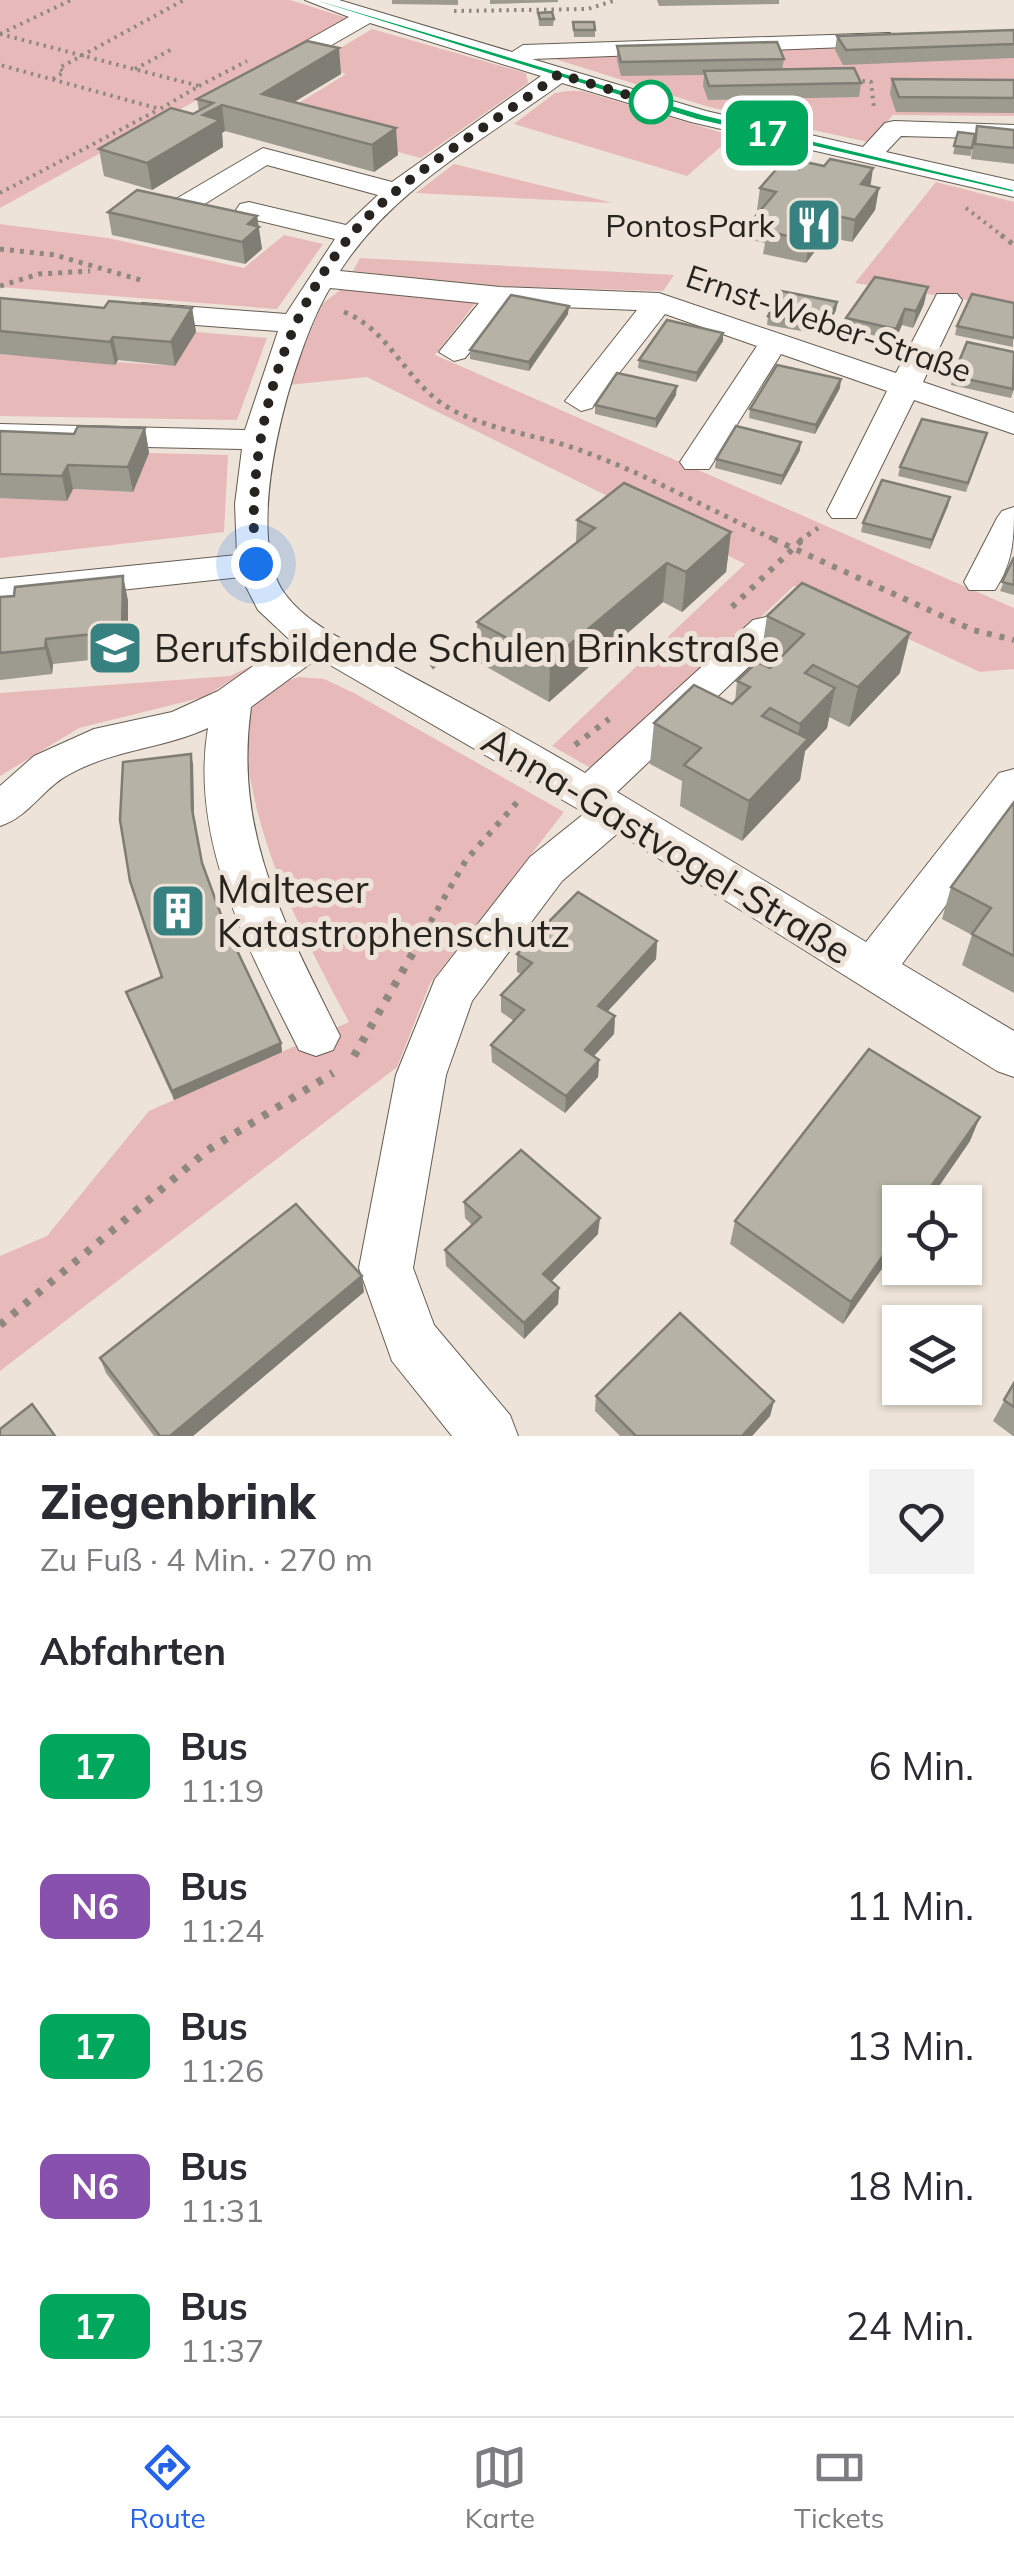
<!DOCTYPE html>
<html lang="de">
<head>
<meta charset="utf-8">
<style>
  body { margin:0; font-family:Mulish,sans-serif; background:#f2f2f3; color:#2b2b33; height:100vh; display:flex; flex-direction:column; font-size:38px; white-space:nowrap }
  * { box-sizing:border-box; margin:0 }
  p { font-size:32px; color:#7c7c81 }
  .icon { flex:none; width:55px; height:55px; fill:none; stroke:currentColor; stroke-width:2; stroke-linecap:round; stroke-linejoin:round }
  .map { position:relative; height:1436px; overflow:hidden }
  .side { display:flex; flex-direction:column; background:#fff; flex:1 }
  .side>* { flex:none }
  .badge { padding:0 20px; border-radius:15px; font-size:35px; line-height:65px }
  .fabs { position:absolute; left:882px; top:1185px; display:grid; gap:20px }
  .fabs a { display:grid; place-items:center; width:100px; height:100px; border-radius:0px; background:#fff; box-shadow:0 2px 8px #0004; font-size:50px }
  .you { position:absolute; width:50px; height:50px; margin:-25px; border:8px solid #fff; border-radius:50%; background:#1a73e8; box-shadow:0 0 0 15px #1a73e833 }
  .map>.badge { position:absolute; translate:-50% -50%; box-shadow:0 0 0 5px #fff }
  h2 { padding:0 40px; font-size:38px; line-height:90px }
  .round { display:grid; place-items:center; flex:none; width:105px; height:105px; border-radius:0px; background:#f2f2f3 }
  .overview { display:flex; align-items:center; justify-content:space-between; height:170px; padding:0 40px }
  h1 { font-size:48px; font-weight:800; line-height:75px }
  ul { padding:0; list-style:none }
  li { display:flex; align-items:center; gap:30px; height:140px; padding:0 40px }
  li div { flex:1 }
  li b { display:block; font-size:38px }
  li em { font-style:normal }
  li .badge { min-width:110px; font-weight:700; text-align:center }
  .menu { display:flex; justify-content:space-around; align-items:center; height:140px; border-top:2px solid #e1e1e2; background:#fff; font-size:28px; color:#7c7c81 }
  .menu a { display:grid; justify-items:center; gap:5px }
  .menu .current { color:#2563eb }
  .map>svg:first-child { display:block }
  .green { fill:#e7bab9 }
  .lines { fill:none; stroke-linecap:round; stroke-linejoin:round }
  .minor-casing { stroke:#655c52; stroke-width:2 }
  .path-far3 { stroke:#8e8880; stroke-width:4; stroke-dasharray:2.5 5; stroke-linecap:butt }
  .path-far2 { stroke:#8e8880; stroke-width:5; stroke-dasharray:4 6; stroke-linecap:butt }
  .path-far1 { stroke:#8e8880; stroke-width:6; stroke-dasharray:5 8; stroke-linecap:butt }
  .path { stroke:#8e8880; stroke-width:8; stroke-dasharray:6 10; stroke-linecap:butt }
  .minor { fill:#fff; fill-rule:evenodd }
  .wall { fill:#9d9a8f }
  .shaded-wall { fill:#7f7d74 }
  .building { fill:#b6b3a6; stroke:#7f7d74; stroke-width:2.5 }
  .line { fill:#00a75c; stroke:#fff; stroke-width:2.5 }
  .walk { stroke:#272420; stroke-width:10; stroke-dasharray:0 18 }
  .stop-dot { fill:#fff; stroke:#00a75c; stroke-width:5 }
  .labels { text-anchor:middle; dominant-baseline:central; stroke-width:10; stroke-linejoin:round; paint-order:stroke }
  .far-poi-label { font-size:32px; fill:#272420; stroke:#ede3d8; text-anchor:end }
  .far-street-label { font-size:32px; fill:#272420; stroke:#ede3d8 }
  .poi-label { font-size:38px; fill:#272420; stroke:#ede3d8; text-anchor:start }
  .street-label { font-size:38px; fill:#272420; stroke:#ede3d8 }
</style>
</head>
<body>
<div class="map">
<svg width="1014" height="1436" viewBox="0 0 1014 1436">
  <rect width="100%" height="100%" fill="#ede3d8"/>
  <g class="green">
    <polygon points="0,0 290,0 347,18 0,208"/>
    <polygon points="372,29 526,73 528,83 421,158 273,119 346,74 312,65"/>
    <polygon points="1014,41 1014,116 893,115 868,142 709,107 542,55"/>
    <polygon points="568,91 582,91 733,136 687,176 514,124 555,93"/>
    <polygon points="454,164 613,203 416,193"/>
    <polygon points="936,182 1014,202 1014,307 855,283"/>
    <polygon points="0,224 108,238 244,268 284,235 323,244 277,309 0,287"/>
    <polygon points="360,258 674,275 663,291 487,286 353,271"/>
    <polygon points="344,287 477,301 435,355 1014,608 1014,669 980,672 794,586 596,771 552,746 745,564 367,377 288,385 322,304"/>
    <polygon points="196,332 267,338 237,420 0,416 0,354 175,366"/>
    <polygon points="149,453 228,455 224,532 0,558 0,498 73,489 132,492"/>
    <polygon points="260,662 204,697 79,728 0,776 0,693 230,676"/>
    <path d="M299 677 324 679 354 693 564 812 430 983 397 1067 0 1371V1256L47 1236 149 1111 349 1022C306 941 264 863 249 771 246 754 241 735 246 718 254 693 276 684 299 677Z"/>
  </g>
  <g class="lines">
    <g class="minor-casing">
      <g id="minor">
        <path d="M305 0H339L512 52 523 45 890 33 901 40 898 45 532 59 706 111 863 147 885 123 894 121 1014 125V139L901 136 886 152 1014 181V197L691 122 562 83C485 139 392 189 340 271L500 287 659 293 896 373 937 294H957L962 300 923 382 1014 413V434L914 400 856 518H832L827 511 887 391 781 354 709 469H685L680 462 757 346 665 314 592 408 581 411 565 401 637 310 508 305 465 358 454 361 439 352 479 303 330 288C294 347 239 533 285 594 310 628 357 646 392 666 457 701 522 735 585 773L753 620 766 617 779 620 785 629 779 638 617 792 866 942 999 773 1014 769V814L902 964 1014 1031V1077L997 1071 618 833 562 881 472 1001 446 1075 413 1268 434 1325 510 1415 518 1436H452L392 1361 359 1268 396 1075 435 979 530 857 585 813 318 658 251 707C233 835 286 926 340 1036L333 1050 316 1056 299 1050C250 952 189 842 208 728 162 749 114 749 68 775 42 789 29 817 0 826V786L34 756 94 729 172 712 218 691 290 640 258 610 241 577 0 603V579L237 555 235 504 242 449 0 444V424L245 430 278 331 142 321 127 312 142 303 286 314 335 239 240 216 236 210 240 204 249 202 346 225 378 195 267 165 187 215H169L165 209 169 203 263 148 392 182 541 76 370 23 281 74H265V64L349 17Z"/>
        <path d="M1014 507C1014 540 1013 562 995 590H969L964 582 997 518 1002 511Z"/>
      </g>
    </g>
    <g class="path-far3">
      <polyline points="454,11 588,9 616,0"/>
      <polyline points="0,34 199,86 160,109 0,65"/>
      <polyline points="0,34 71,0"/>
      <polyline points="135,69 174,48"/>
      <polyline points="53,79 64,72 59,68 184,0"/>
      <polyline points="855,80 871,82 874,108"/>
      <polyline points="199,86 247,61"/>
      <polyline points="0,193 158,110"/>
      <polyline points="966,208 1004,237"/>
    </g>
    <g class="path-far2">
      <polyline points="1001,235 1014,245"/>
      <polyline points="0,249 55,255 144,281"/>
      <polyline points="0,286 39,274 90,271"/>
      <path d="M344 312C388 329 405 379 444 405 480 428 527 433 568 446 640 470 709 510 778 541"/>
      <polyline points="799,541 818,528"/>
    </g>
    <g class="path-far1">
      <polyline points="773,539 973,630 1014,640"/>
      <polyline points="732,607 803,539"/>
      <polyline points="431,667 481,629"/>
      <polyline points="575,745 609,719"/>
      <polyline points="424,933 466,860 520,799"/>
    </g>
    <g class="path">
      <polyline points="354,1056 426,930"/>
      <polyline points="0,1325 208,1150 333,1073"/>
    </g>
    <use href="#minor" class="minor"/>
  </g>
  <g class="wall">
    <polygon points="392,0 458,0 458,5 392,4"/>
    <polygon points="490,0 558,0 558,2 490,4"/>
    <polygon points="657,0 779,0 779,4 659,6"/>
    <polygon points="538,13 554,19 553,26 539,26"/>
    <polygon points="573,22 595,30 595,37 574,37"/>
    <polygon points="1014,30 1014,58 843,65 835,50 837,36"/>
    <polygon points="617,46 784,59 782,70 861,83 859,97 708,100 703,86 704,75 621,76 617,60"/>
    <polygon points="341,74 294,102 398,155 374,172 225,131 222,133 223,147 152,190 104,176 99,149 193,114 199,111 197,99"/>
    <polygon points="892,79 1014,80 1014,113 896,112 890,94"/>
    <polygon points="1014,130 1014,164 971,159 974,141"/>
    <polygon points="958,132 972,148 971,156 953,154"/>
    <polygon points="870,186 879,188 875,210 852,242 826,237 806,263 763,254 765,243 752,240 755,217 760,211 757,210 760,188"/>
    <polygon points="108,212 257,216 262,249 245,264 112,235"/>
    <polygon points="0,298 104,308 192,308 196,332 175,366 118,360 115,365 0,354"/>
    <polygon points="837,302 836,310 824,335 767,325 768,316"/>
    <polygon points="1014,303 1013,347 955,335 957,326"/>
    <polygon points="924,304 913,328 902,325 893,345 843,335 846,318"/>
    <polygon points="568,314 529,371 470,359 470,350"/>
    <polygon points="723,333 723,341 696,382 638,368 639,360"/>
    <polygon points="953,376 1014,389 1011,398 951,385"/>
    <polygon points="840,388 815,434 749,418 750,409"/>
    <polygon points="676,395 656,428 595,414 595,405"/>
    <polygon points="145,428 149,453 133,492 73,489 67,501 0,498 0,431 74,434"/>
    <polygon points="987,433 966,492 898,476 900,467"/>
    <polygon points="800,450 781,485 715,468 716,459"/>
    <polygon points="950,497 930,549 861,532 863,523"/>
    <polygon points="577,520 731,532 726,572 682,612 663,602 549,702 478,662 477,622 576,543"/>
    <polygon points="1014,557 1014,595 1000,591"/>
    <polygon points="123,576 128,601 128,656 53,664 52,674 0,680 0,597"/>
    <polygon points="767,616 900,673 849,727 829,717 827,728 805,751 800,780 742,841 680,806 682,781 650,764 654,723 732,704 735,702 737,681 770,668 774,663 761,656"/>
    <polygon points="193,764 194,818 202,864 224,923 281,1043 282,1052 174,1100 129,1001 126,992 161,977"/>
    <polygon points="1014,802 1014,993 962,965 972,935 942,919 951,887"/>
    <polygon points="657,941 656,959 607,1011 615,1016 614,1034 593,1056 599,1060 598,1077 565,1113 492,1062 491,1045 514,1021 501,1012 501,995 521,974 517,972 517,954"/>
    <polygon points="970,1141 928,1202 900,1202 900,1243 843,1324 730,1244 735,1221"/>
    <polygon points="464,1202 598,1234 551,1281 559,1288 558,1304 524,1339 446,1266 445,1250 472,1225 465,1218"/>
    <polygon points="364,1292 193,1436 154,1436 106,1373 100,1358"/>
    <polygon points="1014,1383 1014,1436 1013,1436 993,1421"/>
    <polygon points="596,1396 774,1401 770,1416 752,1436 620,1436 595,1411"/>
  </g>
  <g class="shaded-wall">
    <polygon points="339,48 341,74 269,117 262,94"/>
    <polygon points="222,105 225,131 222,133 223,147 152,190 147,163 203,115"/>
    <polygon points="396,128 398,155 374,172 372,145"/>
    <polygon points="873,168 870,190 861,184"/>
    <polygon points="879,188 875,210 852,242 855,220"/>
    <polygon points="829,214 826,237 806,263 809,241"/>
    <polygon points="257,216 262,249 245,264 242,242 248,224"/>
    <polygon points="928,287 924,304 913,328 916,311"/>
    <polygon points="837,302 836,310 824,335 826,327"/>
    <polygon points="569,306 568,314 529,371 529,362"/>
    <polygon points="192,308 196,332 175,366 171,342"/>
    <polygon points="905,309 902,325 893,345 896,329"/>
    <polygon points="723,333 723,341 696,382 697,373"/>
    <polygon points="113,337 118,360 115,365 110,342"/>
    <polygon points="841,379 840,388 815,434 816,425"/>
    <polygon points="677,386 676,395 656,428 656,419"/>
    <polygon points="145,428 149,453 133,492 128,467"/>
    <polygon points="801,442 800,450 781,485 783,476"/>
    <polygon points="68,465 73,489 67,501 62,476"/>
    <polygon points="950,497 948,506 930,549 932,540"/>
    <polygon points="731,532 726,572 682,612 686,572"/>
    <polygon points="667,563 663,602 549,702 550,661"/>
    <polygon points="123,576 128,601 128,656 122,631"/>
    <polygon points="910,633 900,673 849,727 858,687"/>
    <polygon points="46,639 53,664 52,674 45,648"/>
    <polygon points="835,688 827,728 805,751 800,780 742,841 749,801 795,752 800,724"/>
    <polygon points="191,754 193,764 194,818 192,809"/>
    <polygon points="657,941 656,959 597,1023 598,1006"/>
    <polygon points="615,1016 614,1034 584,1067 585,1050"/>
    <polygon points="281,1043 282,1052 174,1100 172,1091"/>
    <polygon points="599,1060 598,1077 565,1113 566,1096"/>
    <polygon points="980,1117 970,1141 928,1202 920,1202"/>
    <polygon points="600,1218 598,1234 543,1290 543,1274"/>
    <polygon points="900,1231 900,1243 843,1324 851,1302"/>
    <polygon points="362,1276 364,1292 193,1436 170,1436"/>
    <polygon points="559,1288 558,1304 524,1339 524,1323"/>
    <polygon points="774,1401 770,1416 752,1436 742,1436"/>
  </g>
  <g class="building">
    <polygon points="552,12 554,19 540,19 538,13"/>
    <polygon points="573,22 594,22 595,30 574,30"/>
    <polygon points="1014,30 1014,44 846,50 837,36"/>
    <polygon points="307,41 339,48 262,94 396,128 372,145 222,105 203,115 220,120 147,163 99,149 171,108 193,114 213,103 197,99"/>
    <polygon points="777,42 784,59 621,62 617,46"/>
    <polygon points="854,68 861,83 709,86 704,71"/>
    <polygon points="892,79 1014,80 1014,98 899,97"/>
    <polygon points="977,126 1014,130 1014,148 975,144"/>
    <polygon points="958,132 975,134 972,148 954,146"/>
    <polygon points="830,159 873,168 861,184 879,188 855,220 829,214 809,241 766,231 774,221 755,217 776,192 760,188 780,165 799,169 805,162 824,166"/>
    <polygon points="137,190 257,216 248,224 259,227 242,242 108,212"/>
    <polygon points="875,277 928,287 916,311 905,309 896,329 846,318"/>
    <polygon points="781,291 837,302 826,327 768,316"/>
    <polygon points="972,294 1014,303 1014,338 957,326"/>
    <polygon points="511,295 569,306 529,362 470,350"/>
    <polygon points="0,298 104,308 109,301 192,308 171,342 113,337 110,342 0,331"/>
    <polygon points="667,320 723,333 697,373 639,360"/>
    <polygon points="967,342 1014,352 1013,389 953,376"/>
    <polygon points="777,365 841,379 816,425 750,409"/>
    <polygon points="617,373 677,386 656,419 595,405"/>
    <polygon points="922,419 987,433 968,483 900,467"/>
    <polygon points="78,426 145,428 128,467 68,465 62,476 0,474 0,431 74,434"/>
    <polygon points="736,426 801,442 783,476 716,459"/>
    <polygon points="882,480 950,497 932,540 863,523"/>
    <polygon points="624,483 731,532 686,572 667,563 550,661 477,622 595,528 577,520"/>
    <polygon points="1014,557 1014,585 1002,582"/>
    <polygon points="123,576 122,631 46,639 45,648 0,653 0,597 14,596 15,587"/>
    <polygon points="802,583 910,633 858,687 813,665 805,673 835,688 800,724 770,708 762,716 808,739 749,801 684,765 701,748 654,723 694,685 732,704 750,687 737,681 757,662 770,668 804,634 767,616"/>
    <polygon points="191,754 192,809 202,863 224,923 281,1043 172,1091 126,992 162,977 130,881 120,820 123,762"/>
    <polygon points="1014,802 1014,956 972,934 991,908 951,887"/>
    <polygon points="578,892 657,941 598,1006 615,1016 585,1050 599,1060 566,1096 491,1045 524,1010 501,995 532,963 517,954"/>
    <polygon points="869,1049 980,1117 920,1202 900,1202 900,1231 851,1302 735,1221"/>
    <polygon points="521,1150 600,1218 543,1274 559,1288 524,1323 445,1250 481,1217 464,1202"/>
    <polygon points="296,1204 362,1276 170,1436 160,1436 100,1358"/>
    <polygon points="680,1313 774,1401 742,1436 636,1436 596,1396"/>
    <polygon points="1014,1383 1014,1407 1004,1400"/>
    <polygon points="32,1404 55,1436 0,1436 0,1429"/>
  </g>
  <polygon class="line" points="311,0 320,0 703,114 1014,189 1014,193 696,120"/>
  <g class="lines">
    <path class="walk" d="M256 564C243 440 286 290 381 204 435 156 501 118 559 74L651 102"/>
  </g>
  <defs>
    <g id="restaurant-square" transform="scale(2.875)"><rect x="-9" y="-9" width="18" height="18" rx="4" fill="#388181" stroke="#ede3d8"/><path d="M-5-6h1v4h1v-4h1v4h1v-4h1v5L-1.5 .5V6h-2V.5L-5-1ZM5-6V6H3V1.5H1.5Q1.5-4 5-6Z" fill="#fff"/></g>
    <g id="school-square" transform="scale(2.875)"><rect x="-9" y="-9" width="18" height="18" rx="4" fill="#388181" stroke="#ede3d8"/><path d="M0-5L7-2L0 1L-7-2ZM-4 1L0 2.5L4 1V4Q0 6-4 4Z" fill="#fff"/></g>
    <g id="building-square" transform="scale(2.875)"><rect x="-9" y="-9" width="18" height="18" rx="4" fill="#388181" stroke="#ede3d8"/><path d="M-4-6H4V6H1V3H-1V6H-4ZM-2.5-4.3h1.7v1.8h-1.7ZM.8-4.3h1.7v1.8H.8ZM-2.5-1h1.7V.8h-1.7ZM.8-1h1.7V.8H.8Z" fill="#fff"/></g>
  </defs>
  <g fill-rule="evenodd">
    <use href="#restaurant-square" x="814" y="225"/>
    <use href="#school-square" x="115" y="648"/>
    <use href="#building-square" x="178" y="911"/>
  </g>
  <circle class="stop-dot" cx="651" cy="102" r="20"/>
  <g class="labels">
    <g class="far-poi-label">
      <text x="775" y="225">PontosPark</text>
    </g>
    <g class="far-street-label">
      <text transform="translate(829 323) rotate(19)">Ernst-Weber-Straße</text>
    </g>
    <g class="poi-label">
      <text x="154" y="648">Berufsbildende Schulen Brinkstraße</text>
      <text x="217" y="889">Malteser<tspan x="217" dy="44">Katastrophenschutz</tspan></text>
    </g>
    <g class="street-label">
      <text transform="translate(667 845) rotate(31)">Anna-Gastvogel-Straße</text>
    </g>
  </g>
</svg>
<div class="fabs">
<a><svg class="icon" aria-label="locate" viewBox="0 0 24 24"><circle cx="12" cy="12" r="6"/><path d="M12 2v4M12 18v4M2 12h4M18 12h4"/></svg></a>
<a><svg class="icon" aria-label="layers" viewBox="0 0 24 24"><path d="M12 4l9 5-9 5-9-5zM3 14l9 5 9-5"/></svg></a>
</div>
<div class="you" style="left:256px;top:564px"></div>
<b class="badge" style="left:767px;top:133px;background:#00a75c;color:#fff">17</b>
</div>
<section class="side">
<div class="overview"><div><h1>Ziegenbrink</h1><p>Zu Fuß · 4 Min. · 270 m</p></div><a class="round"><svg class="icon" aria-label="heart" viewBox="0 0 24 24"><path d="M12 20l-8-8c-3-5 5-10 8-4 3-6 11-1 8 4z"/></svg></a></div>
<h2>Abfahrten</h2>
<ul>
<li><span class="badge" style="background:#00a75c;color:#fff">17</span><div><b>Bus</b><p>11:19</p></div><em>6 Min.</em></li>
<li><span class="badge" style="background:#8951ae;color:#fff">N6</span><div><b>Bus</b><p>11:24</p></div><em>11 Min.</em></li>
<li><span class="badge" style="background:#00a75c;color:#fff">17</span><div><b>Bus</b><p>11:26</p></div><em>13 Min.</em></li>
<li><span class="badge" style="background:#8951ae;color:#fff">N6</span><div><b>Bus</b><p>11:31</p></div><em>18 Min.</em></li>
<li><span class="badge" style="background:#00a75c;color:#fff">17</span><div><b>Bus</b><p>11:37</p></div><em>24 Min.</em></li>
</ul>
</section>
<nav class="menu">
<a class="current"><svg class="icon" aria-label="directions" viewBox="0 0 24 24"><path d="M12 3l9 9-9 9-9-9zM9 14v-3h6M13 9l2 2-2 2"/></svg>Route</a>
<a><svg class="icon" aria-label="map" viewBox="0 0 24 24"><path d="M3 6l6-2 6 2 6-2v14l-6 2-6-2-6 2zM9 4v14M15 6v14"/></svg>Karte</a>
<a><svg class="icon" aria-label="tickets" viewBox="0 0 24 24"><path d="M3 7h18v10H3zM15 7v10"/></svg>Tickets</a>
</nav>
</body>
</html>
